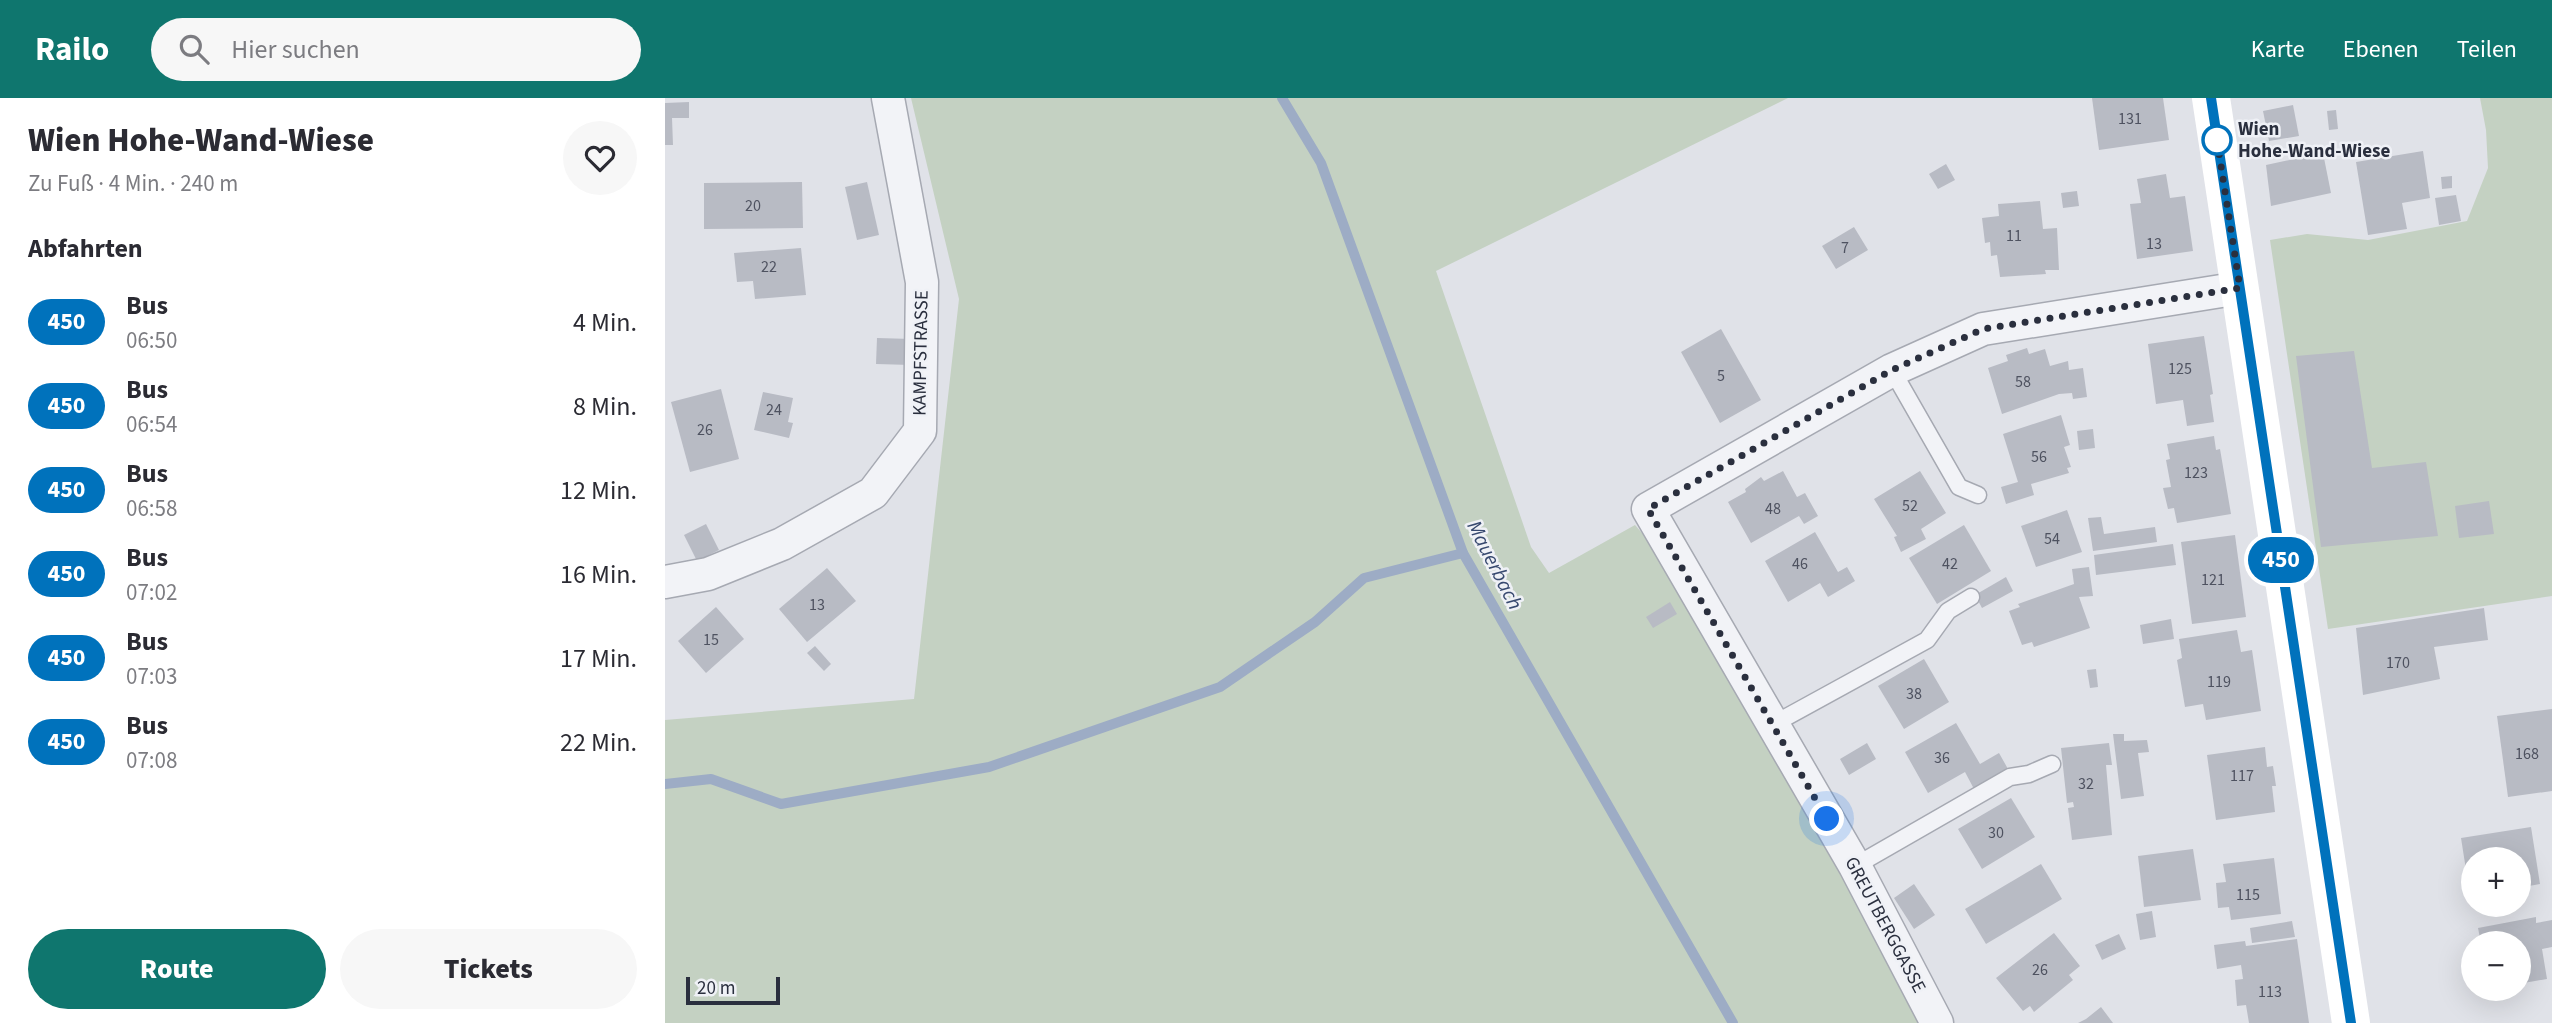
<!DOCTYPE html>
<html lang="de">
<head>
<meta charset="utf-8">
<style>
  body { margin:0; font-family:"Source Sans 3",sans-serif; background:#f7f7f7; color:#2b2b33; height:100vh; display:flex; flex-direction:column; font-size:26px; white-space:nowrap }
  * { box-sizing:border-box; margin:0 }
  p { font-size:23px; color:#7c7c81 }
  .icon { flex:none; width:38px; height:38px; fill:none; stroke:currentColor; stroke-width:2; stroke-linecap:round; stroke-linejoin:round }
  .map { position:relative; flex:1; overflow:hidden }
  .side { display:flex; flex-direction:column; background:#fff; width:665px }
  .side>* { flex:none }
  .badge { padding:0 14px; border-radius:23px; font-size:24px; line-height:46px }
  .tools { position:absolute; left:1796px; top:749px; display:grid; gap:14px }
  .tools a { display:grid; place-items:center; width:70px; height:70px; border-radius:50%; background:#fff; box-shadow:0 7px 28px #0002; font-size:35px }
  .scale { position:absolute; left:21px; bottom:18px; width:94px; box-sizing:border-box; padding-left:7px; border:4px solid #2a2f3e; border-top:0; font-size:19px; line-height:24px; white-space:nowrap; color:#2a2f3e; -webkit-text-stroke:5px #eff1f6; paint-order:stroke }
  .you { position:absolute; width:35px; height:35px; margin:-18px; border:5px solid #fff; border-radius:50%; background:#1a73e8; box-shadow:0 0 0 10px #1a73e833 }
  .map>.badge { position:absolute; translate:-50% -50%; box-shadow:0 0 0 4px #fff }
  h2 { padding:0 28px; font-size:26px; line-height:63px }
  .round { display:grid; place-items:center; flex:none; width:74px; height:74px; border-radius:37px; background:#f7f7f7 }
  .headline { display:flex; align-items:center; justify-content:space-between; height:119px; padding:0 28px }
  h1 { font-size:33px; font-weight:800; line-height:52px }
  .cta { display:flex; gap:14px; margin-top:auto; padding:14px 28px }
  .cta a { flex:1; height:80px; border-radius:42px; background:#0f766e; color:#fff; font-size:28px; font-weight:800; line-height:80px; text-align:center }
  .cta a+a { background:#f7f7f7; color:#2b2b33 }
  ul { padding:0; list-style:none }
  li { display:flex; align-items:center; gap:21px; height:84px; padding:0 28px }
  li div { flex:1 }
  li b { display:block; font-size:26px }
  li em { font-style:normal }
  li .badge { min-width:77px; font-weight:700; text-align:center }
  header { display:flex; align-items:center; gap:42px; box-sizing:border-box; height:98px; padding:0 35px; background:#0f766e; color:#fff }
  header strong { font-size:33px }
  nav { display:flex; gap:38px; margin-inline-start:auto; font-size:24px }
  .search { width:490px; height:63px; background:#f7f7f7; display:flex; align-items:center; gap:18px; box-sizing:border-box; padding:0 24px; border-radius:38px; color:#7c7c81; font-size:26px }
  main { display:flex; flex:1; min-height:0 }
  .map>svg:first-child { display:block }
  .green { fill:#c4d1c2 }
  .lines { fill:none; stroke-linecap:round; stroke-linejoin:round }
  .stream { stroke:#9dacc5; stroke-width:10 }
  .building { fill:#b8bbc4 }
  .service-casing { stroke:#a6a9b2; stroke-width:19 }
  .minor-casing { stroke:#a6a9b2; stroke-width:35 }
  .service { stroke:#f2f3f7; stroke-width:16 }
  .minor { stroke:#f2f3f7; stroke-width:32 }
  .secondary { stroke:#fff; stroke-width:38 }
  .line-casing { stroke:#fff; stroke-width:16 }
  .line { stroke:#0072bc; stroke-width:10 }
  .walk { stroke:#2a2f3e; stroke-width:7; stroke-dasharray:0 12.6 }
  .stop-dot { fill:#fff; stroke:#0072bc; stroke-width:3.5 }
  .labels { text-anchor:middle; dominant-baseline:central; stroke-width:5; stroke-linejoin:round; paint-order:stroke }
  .number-label { font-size:16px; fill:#4e5260 }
  .stop-label { font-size:19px; font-weight:bold; fill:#2a2f3e; stroke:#eff1f6; text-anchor:start }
  .street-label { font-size:19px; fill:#2a2f3e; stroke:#eff1f6 }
  .water-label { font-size:21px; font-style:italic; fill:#37496f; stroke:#eff1f6 }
</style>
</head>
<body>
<header>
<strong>Railo</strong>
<div class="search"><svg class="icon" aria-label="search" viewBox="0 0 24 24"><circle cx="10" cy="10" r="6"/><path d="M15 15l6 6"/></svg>Hier suchen</div>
<nav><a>Karte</a><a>Ebenen</a><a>Teilen</a></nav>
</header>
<main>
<section class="side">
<div class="headline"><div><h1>Wien Hohe-Wand-Wiese</h1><p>Zu Fuß · 4 Min. · 240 m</p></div><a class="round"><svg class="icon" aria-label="heart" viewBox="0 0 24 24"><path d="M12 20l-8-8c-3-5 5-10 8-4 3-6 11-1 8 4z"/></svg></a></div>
<h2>Abfahrten</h2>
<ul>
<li><span class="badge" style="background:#0072bc;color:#fff">450</span><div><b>Bus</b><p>06:50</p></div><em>4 Min.</em></li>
<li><span class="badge" style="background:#0072bc;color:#fff">450</span><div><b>Bus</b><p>06:54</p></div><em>8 Min.</em></li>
<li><span class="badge" style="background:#0072bc;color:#fff">450</span><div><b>Bus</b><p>06:58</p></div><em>12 Min.</em></li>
<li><span class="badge" style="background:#0072bc;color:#fff">450</span><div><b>Bus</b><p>07:02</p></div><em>16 Min.</em></li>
<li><span class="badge" style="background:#0072bc;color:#fff">450</span><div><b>Bus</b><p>07:03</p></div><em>17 Min.</em></li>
<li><span class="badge" style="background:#0072bc;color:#fff">450</span><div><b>Bus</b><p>07:08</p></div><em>22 Min.</em></li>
</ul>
<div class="cta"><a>Route</a><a>Tickets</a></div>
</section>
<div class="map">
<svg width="1887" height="925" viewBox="0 0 1887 925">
  <rect width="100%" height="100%" fill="#e0e2e8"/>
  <g class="green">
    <polygon points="246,0 1123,0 771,173 866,449 884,475 970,427 991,451 1260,925 0,925 0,622 249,601 294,201"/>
    <polygon points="1815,0 1887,0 1887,498 1663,531 1605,142 1642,136 1703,142 1802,123 1823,70 1821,32"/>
  </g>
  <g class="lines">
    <g class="stream">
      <polyline points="617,0 656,65 798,455 1068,925"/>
      <polyline points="0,686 46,681 116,706 324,669 555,589 650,524 699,480 798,455"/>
    </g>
  </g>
  <g class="building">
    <polygon points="1427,0 1498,0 1504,42 1434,52"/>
    <polygon points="24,4 24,20 7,20 8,47 0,47 0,5"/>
    <polygon points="1628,7 1634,38 1604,43 1598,13"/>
    <polygon points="1671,12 1673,31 1664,32 1662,13"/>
    <polygon points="1758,53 1765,100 1737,105 1742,131 1703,137 1691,64"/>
    <polygon points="1658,55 1666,95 1606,108 1601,67"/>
    <polygon points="1281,66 1290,82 1273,91 1264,76"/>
    <polygon points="1501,76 1505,100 1520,98 1528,153 1472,161 1465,106 1476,105 1472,81"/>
    <polygon points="1787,78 1787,90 1777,91 1776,79"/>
    <polygon points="137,84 138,130 39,131 39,85"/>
    <polygon points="202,84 214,137 192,142 180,89"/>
    <polygon points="1412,93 1414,108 1398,110 1396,95"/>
    <polygon points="1791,97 1796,123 1774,127 1770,100"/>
    <polygon points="1375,103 1378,131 1392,130 1394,172 1380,172 1381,176 1335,179 1332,157 1326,158 1325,144 1320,145 1317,120 1334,118 1333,106"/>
    <polygon points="1189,129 1203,152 1171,171 1157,148"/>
    <polygon points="136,150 141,197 90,201 88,183 72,184 69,155"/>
    <polygon points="1056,231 1096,302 1055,325 1016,254"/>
    <polygon points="1539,238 1548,296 1545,297 1549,324 1522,328 1518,302 1491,306 1483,246"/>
    <polygon points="212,240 247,241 246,267 211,266"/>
    <polygon points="1362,250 1364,256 1380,251 1385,268 1403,263 1404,272 1418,270 1422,299 1408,301 1407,295 1394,296 1337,316 1323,270 1343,263 1341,257"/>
    <polygon points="1689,253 1707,370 1761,364 1773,438 1656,449 1631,258"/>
    <polygon points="56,291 74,361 25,374 6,304"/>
    <polygon points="98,294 128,300 123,324 128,325 124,340 89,332"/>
    <polygon points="1396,317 1405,347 1399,349 1406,369 1402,370 1404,375 1366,386 1369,397 1341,406 1336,389 1353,384 1338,336"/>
    <polygon points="1428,331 1430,350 1414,352 1412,333"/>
    <polygon points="1549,338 1551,352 1555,351 1566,416 1512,425 1509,410 1503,411 1498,390 1506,389 1501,362 1505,361 1502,346"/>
    <polygon points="1118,373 1132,399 1140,395 1153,418 1139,426 1134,418 1086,445 1063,404 1081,394 1080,391 1096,379 1099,383"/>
    <polygon points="1255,373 1281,415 1256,431 1261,441 1236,454 1229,439 1232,438 1209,401"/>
    <polygon points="1824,403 1829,436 1794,440 1790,408"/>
    <polygon points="1402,412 1417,454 1371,469 1356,428"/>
    <polygon points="1436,419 1439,436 1490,429 1492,444 1428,453 1423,420"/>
    <polygon points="41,426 54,452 32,463 19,437"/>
    <polygon points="1299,427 1326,473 1272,506 1244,460"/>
    <polygon points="1150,434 1173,474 1182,469 1190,483 1163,499 1155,485 1123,504 1100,463"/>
    <polygon points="1570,437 1581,519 1527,526 1516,444"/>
    <polygon points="1508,446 1511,467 1431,477 1429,457"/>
    <polygon points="1424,469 1428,498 1414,499 1425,530 1369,549 1367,544 1357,547 1344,513 1355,509 1353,506 1409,486 1407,471"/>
    <polygon points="162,470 191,503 142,544 114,511"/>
    <polygon points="1341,479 1348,493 1317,510 1310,497"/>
    <polygon points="1005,504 1012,516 988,530 981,519"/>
    <polygon points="51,509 79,541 41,575 13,543"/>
    <polygon points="1819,510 1823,542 1769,549 1775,581 1698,597 1691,530"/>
    <polygon points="1506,521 1509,541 1478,546 1475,527"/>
    <polygon points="1572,532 1576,554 1587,552 1596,613 1541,622 1538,606 1520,609 1512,562 1517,560 1514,541"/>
    <polygon points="150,548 166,566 159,573 142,555"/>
    <polygon points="1259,561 1284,604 1239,631 1213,588"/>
    <polygon points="1431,571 1433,589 1425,590 1422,572"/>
    <polygon points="1887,611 1887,693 1843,699 1832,618"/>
    <polygon points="1291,625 1315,666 1334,655 1343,671 1309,691 1300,674 1263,695 1240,654"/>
    <polygon points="1448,636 1459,636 1459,643 1482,642 1484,654 1473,655 1479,698 1456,701"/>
    <polygon points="1202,645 1211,661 1184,677 1175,661"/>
    <polygon points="1444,645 1447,667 1441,667 1447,737 1407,742 1403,710 1409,709 1408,704 1402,705 1396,650"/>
    <polygon points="1600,649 1602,669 1608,668 1611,688 1607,688 1610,714 1551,722 1542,657"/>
    <polygon points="1346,700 1370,739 1317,771 1293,731"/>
    <polygon points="1866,729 1875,786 1853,790 1853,761 1808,761 1808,797 1805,797 1796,740"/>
    <polygon points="1528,751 1536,802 1479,809 1473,758"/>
    <polygon points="1609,760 1616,816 1566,822 1564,809 1553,810 1551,785 1561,784 1558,766"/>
    <polygon points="1376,766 1397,801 1321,846 1300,811"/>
    <polygon points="1249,786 1270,817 1249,831 1229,800"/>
    <polygon points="1487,813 1491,839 1475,842 1471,816"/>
    <polygon points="1871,819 1871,825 1887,822 1887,849 1877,851 1882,881 1853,886 1853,845 1816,845 1813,830"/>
    <polygon points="1627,823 1630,839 1587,845 1585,830"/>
    <polygon points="1389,835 1415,868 1404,877 1408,882 1369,914 1365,908 1358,913 1331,880"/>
    <polygon points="1454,836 1461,851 1437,862 1430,847"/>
    <polygon points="1632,841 1644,925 1584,925 1581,907 1572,908 1570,882 1578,881 1576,867 1552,871 1549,847 1580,843 1581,848"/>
    <polygon points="1436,909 1448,925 1413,925 1421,921"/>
  </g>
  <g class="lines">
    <g class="service-casing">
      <g id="service">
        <polyline points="1227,272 1294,389 1313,397"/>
        <polyline points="1107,627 1262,542 1283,513 1306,499"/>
        <polyline points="1190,768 1345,679 1364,676 1387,666"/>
      </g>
    </g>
    <g class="minor-casing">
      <g id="minor">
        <polyline points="0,484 43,476 117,446 208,395 255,333 257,184 223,0"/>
        <polyline points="1272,925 1190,768 983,411 1227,272 1318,231 1575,190"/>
      </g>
    </g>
    <use href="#service" class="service"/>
    <use href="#minor" class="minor"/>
    <polyline class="secondary" points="1546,0 1686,925"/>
  </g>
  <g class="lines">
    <g class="line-casing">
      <polyline id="line" points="1546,0 1686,925"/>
    </g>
    <use href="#line" class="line"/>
    <polyline class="walk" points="1162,721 983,411 1227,272 1318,231 1575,190 1552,42"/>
  </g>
  <circle class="stop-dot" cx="1552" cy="42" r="14"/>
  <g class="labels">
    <g class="number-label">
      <text x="1465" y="21">131</text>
      <text x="88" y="108">20</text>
      <text x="1349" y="138">11</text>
      <text x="1489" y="146">13</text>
      <text x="1180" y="150">7</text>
      <text x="104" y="169">22</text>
      <text x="1515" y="271">125</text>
      <text x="1056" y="278">5</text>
      <text x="1358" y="284">58</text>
      <text x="109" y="312">24</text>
      <text x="40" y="332">26</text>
      <text x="1374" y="359">56</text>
      <text x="1531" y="375">123</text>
      <text x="1245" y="408">52</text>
      <text x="1108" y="411">48</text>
      <text x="1387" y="441">54</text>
      <text x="1135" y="466">46</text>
      <text x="1285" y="466">42</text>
      <text x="1548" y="482">121</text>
      <text x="152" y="507">13</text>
      <text x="46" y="542">15</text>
      <text x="1733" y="565">170</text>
      <text x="1554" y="584">119</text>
      <text x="1249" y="596">38</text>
      <text x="1862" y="656">168</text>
      <text x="1277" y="660">36</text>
      <text x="1577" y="678">117</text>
      <text x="1421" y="686">32</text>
      <text x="1331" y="735">30</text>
      <text x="1583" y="797">115</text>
      <text x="1375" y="872">26</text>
      <text x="1605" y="894">113</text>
    </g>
    <g class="stop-label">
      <text x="1573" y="31">Wien<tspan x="1573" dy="22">Hohe-Wand-Wiese</tspan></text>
    </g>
    <g class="street-label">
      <text transform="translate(256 255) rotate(-89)">KAMPFSTRASSE</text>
      <text transform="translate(1220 827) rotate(62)">GREUTBERGGASSE</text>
    </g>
    <g class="water-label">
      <text transform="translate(830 467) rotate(63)">Mauerbach</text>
    </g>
  </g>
</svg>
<div class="tools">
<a>+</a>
<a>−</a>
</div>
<div class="scale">20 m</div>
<div class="you" style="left:1162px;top:721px"></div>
<b class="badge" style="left:1616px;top:462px;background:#0072bc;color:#fff">450</b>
</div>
</main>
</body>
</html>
